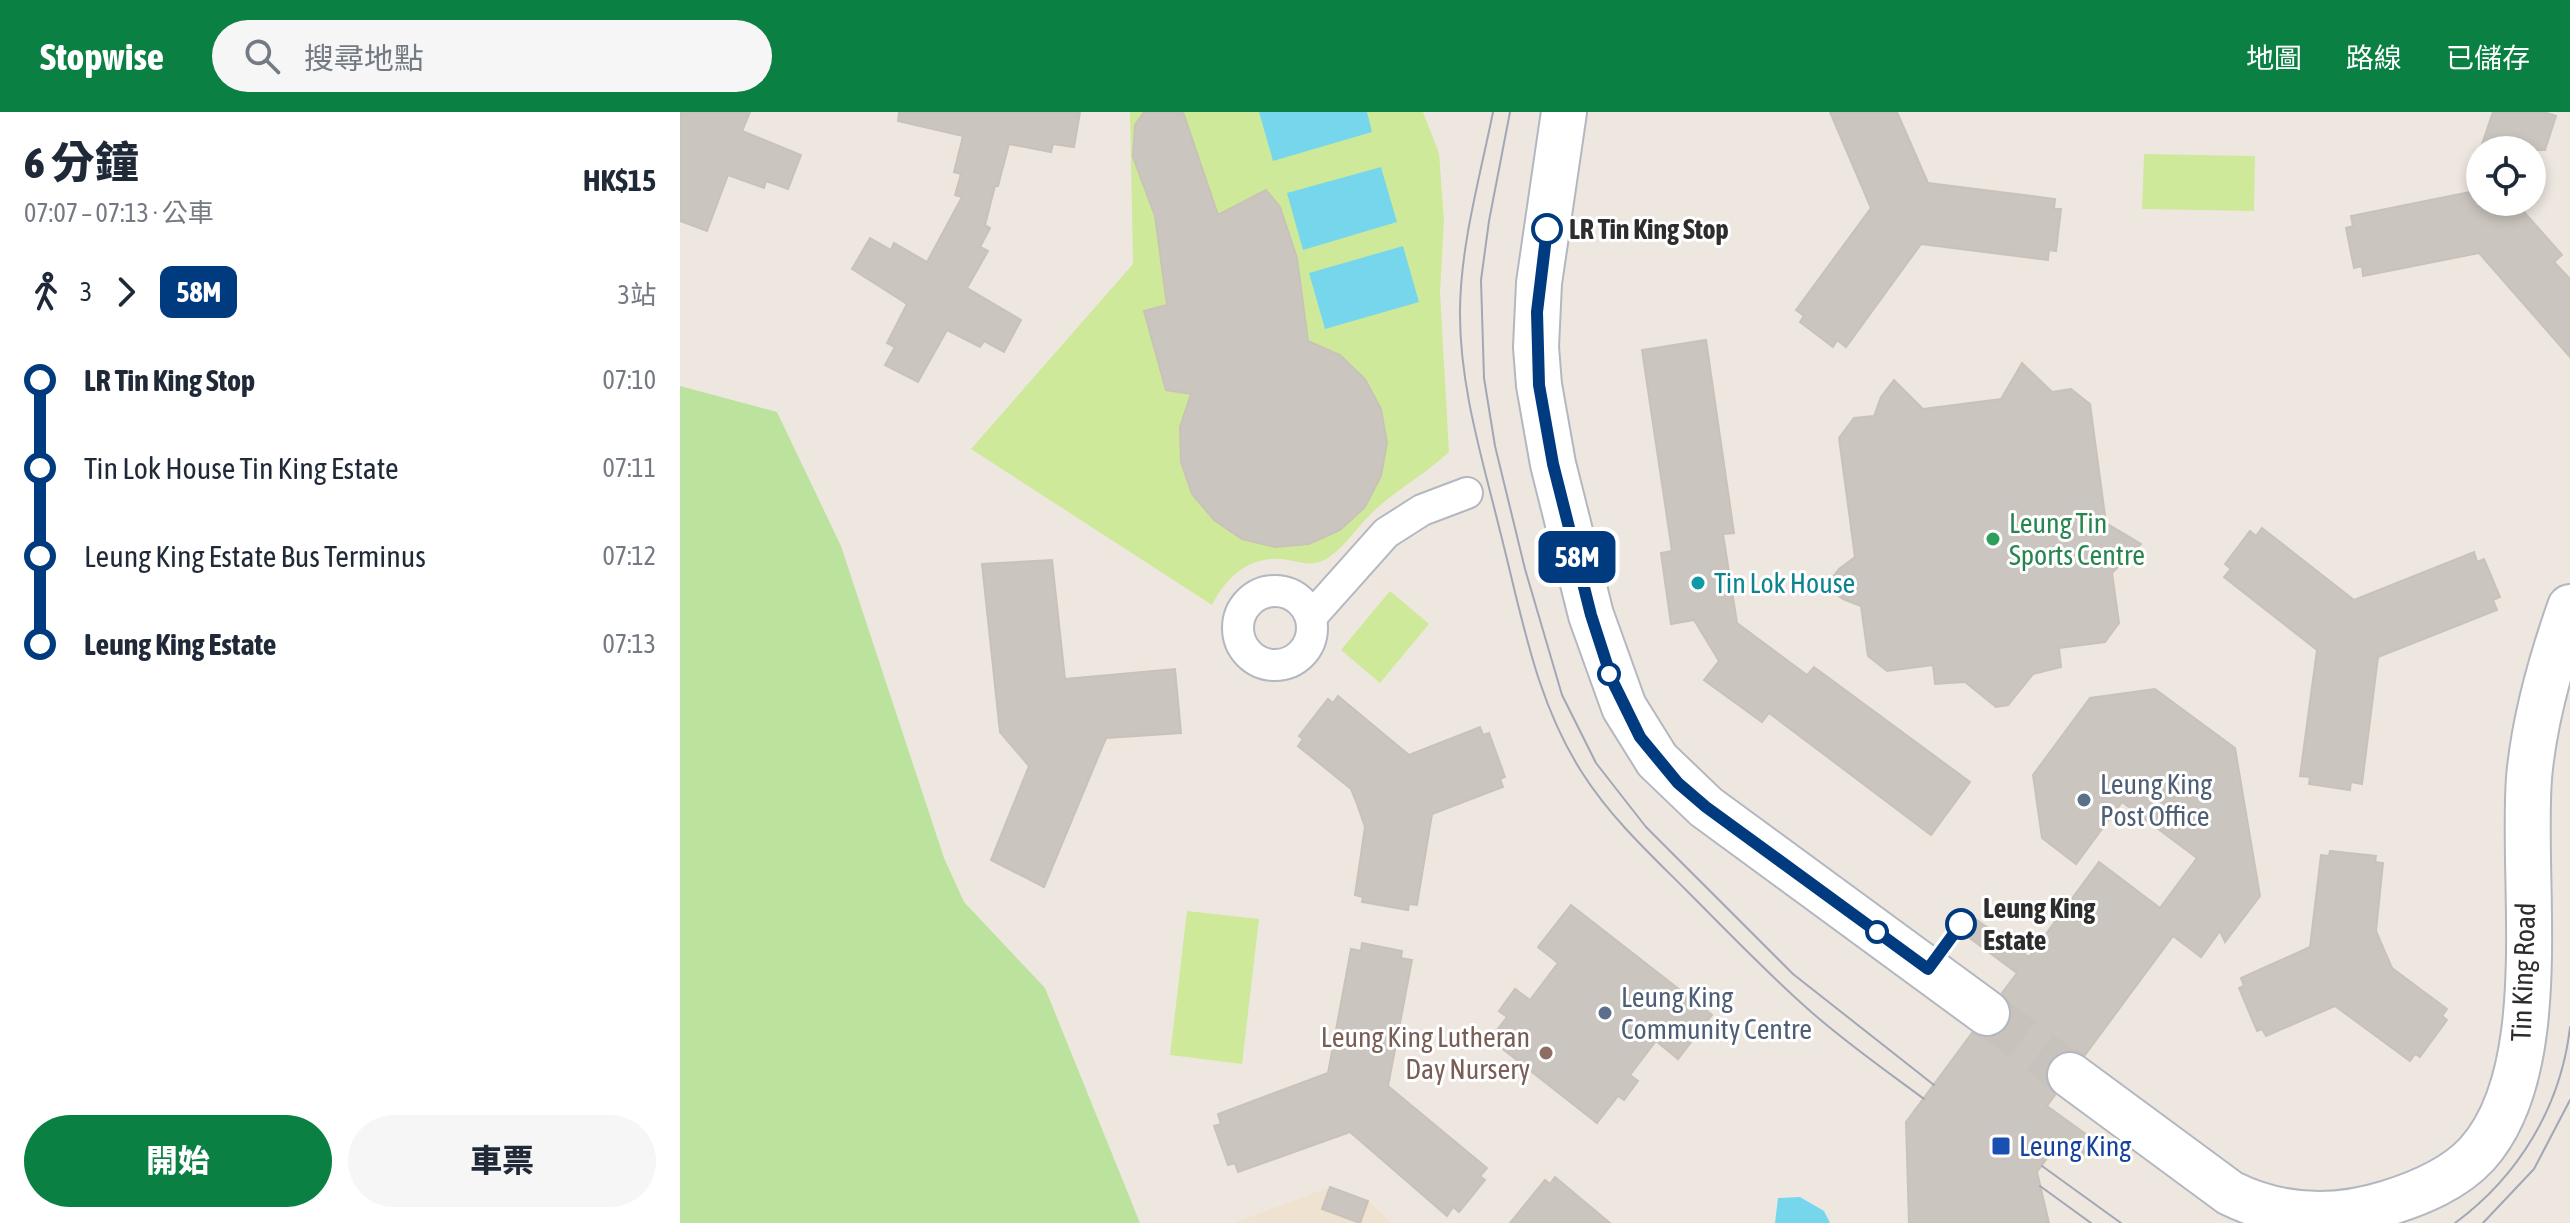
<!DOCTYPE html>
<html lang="zh-TW">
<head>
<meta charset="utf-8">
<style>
  body { margin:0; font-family:"Asap Condensed","Noto Sans TC",sans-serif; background:#f6f6f7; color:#1f2937; height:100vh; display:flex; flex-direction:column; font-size:30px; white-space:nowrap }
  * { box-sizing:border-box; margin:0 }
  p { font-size:26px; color:#747a83 }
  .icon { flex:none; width:44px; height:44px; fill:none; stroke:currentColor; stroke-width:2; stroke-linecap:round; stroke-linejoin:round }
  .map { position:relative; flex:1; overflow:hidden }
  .drawer { display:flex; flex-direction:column; background:#fff; width:680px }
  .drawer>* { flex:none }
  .badge { padding:0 16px; border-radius:12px; font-size:28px; line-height:52px }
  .fabs { position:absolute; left:1786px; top:24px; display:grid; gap:16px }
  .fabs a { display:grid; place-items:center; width:80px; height:80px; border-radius:50%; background:#fff; box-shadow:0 4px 12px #0003; font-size:40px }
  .map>.badge { position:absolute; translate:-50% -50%; box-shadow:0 0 0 4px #fff }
  .legs { display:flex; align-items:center; gap:12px; height:88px; padding:0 24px; font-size:26px }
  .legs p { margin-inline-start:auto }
  .summary { display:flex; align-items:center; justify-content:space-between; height:136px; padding:0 24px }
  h1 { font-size:44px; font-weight:800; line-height:60px }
  .action { display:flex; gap:16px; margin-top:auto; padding:16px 24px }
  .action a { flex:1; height:92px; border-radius:48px; background:#0b8043; color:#fff; font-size:32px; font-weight:800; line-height:92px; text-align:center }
  .action a+a { background:#f6f6f7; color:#1f2937 }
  ul { padding:0 24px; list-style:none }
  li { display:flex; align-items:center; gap:28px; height:88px; font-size:30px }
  li i { display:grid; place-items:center; width:12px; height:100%; margin:0 10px; background:currentColor }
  li i::after { content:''; width:20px; height:20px; margin:-10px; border:6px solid; border-radius:50%; background:#fff }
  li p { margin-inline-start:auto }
  li:first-child i { background:linear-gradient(#0000 50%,currentColor 0) }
  li:last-child i { background:linear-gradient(currentColor 50%,#0000 0) }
  header { display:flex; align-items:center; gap:48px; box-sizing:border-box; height:112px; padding:0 40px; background:#0b8043; color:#fff }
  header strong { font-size:38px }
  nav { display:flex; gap:44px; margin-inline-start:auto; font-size:28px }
  .search { width:560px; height:72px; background:#f6f6f7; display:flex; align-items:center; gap:20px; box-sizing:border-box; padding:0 28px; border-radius:44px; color:#747a83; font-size:30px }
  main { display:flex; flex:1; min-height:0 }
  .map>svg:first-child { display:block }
  .education { fill:#efe2d0 }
  .green { fill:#bbe39e }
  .pitch { fill:#cfe99a }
  .water { fill:#76d7ec }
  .building { fill:#cac5be; stroke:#c9c2b9; stroke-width:2 }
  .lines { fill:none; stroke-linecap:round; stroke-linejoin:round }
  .secondary-tunnel { stroke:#c7c2bc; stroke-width:44; stroke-dasharray:44 22; stroke-linecap:butt }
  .street-casing { stroke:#b3b7c0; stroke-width:34 }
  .secondary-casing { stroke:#b3b7c0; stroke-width:48 }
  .street { stroke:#fff; stroke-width:30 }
  .secondary { stroke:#fff; stroke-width:44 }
  .tram { stroke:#a2a7b6; stroke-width:2 }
  .line-1-casing { stroke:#fff; stroke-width:18 }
  .line-1 { stroke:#003b80; stroke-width:12 }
  .stop-1-dot { fill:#fff; stroke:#003b80; stroke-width:4 }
  .leisure-dot { fill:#2e9e5b; stroke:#fff; stroke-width:3 }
  .culture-dot { fill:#0f9aa8; stroke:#fff; stroke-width:3 }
  .service-dot { fill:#5c6f8a; stroke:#fff; stroke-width:3 }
  .education-dot { fill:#8d6e63; stroke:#fff; stroke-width:3 }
  .transit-dot { fill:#1a4fb4; stroke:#fff; stroke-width:3 }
  .labels { text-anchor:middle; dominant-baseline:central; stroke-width:6; stroke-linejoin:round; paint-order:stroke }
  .stop-label { font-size:28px; font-weight:bold; fill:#2d2d2d; stroke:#fff; text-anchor:start }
  .leisure-label { font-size:28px; fill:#27864d; stroke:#fff; text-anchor:start }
  .culture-label { font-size:28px; fill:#0d838f; stroke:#fff; text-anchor:start }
  .service-label { font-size:28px; fill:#4e5e75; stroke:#fff; text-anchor:start }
  .street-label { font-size:28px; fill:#2d2d2d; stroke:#fff }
  .education-label { font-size:28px; fill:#785e54; stroke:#fff; text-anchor:end }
  .transit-label { font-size:28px; fill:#164399; stroke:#fff; text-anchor:start }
</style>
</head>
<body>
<header>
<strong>Stopwise</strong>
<div class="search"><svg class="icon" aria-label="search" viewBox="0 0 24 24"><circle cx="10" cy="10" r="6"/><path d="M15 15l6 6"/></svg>搜尋地點</div>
<nav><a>地圖</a><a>路線</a><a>已儲存</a></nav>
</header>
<main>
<section class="drawer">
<div class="summary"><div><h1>6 分鐘</h1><p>07:07 – 07:13 · 公車</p></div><b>HK$15</b></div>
<div class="legs"><svg class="icon" aria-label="walk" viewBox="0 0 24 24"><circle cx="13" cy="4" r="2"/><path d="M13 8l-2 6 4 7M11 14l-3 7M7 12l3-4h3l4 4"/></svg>3<svg class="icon" aria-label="forward" viewBox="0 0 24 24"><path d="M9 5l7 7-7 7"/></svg><b class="badge" style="background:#003b80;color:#fff">58M</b><p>3站</p></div>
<ul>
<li><i style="color:#003b80"></i><b>LR Tin King Stop</b><p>07:10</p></li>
<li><i style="color:#003b80"></i><span>Tin Lok House Tin King Estate</span><p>07:11</p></li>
<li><i style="color:#003b80"></i><span>Leung King Estate Bus Terminus</span><p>07:12</p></li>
<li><i style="color:#003b80"></i><b>Leung King Estate</b><p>07:13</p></li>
</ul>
<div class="action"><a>開始</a><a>車票</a></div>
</section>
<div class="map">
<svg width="1890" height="1111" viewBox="0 0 1890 1111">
  <rect width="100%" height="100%" fill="#eee7e0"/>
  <polygon class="education" points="650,1075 688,1089 712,1111 553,1111"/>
  <polygon class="green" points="0,274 97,300 161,434 264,746 284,790 365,876 460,1111 0,1111"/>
  <g class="pitch">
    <path d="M450 0H743L759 41 764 109 760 180 769 340C747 361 719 376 696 397 679 412 666 434 648 446 630 457 618 448 600 447 567 445 546 466 532 493L291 337 453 152Z"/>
    <polygon points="1464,42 1575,44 1574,99 1462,97"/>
    <polygon points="710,479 749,512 700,571 661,538"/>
    <polygon points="507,799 579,807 562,952 490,943"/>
  </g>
  <g class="water">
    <polygon points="579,0 687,0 692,20 593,49"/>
    <polygon points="701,55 717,110 623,138 607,81"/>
    <polygon points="723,134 739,190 645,217 629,161"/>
    <polygon points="1120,1085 1144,1099 1150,1111 1095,1111 1098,1086"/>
  </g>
  <g class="building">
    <polygon points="0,0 70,0 62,19 121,43 108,77 86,69 84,76 48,63 27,119 0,109"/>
    <polygon points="219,0 400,0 394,35 373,32 371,40 329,32 318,74 315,74 305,113 310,116 300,135 308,139 287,176 341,208 324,240 304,229 300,235 267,218 238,270 205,253 215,235 207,231 227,192 172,157 190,126 211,138 214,131 247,150 282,85 275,83 281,62 274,60 283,24 218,9"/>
    <polygon points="464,0 503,0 538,103 586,78 600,95 617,146 628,229 660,243 685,267 701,297 707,331 701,364 685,395 660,418 629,432 595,435 562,427 534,408 512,382 501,350 500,315 511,282 486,278 464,199 487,193 475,104 453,45 455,13"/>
    <polygon points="1150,0 1217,0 1248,71 1375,87 1374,97 1381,97 1376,139 1369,138 1368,148 1241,132 1166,235 1157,228 1153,235 1120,210 1124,204 1116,198 1191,96"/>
    <polygon points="1813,0 1864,0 1876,4 1865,38 1800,38"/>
    <polygon points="1800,78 1800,90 1847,90 1844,100 1882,143 1874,150 1890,167 1890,245 1799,141 1683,164 1682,154 1674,156 1666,116 1673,114 1671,104"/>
    <polygon points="1026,228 1054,421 1043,422 1057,511 1127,563 1134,555 1290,670 1251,723 1089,601 1082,610 1024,568 1039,549 1014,508 991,512 981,441 992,439 962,238"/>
    <polygon points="1342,251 1372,280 1391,277 1410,292 1426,411 1461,432 1432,461 1439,511 1425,530 1379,536 1381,555 1353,562 1328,593 1316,595 1285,570 1255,572 1253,553 1207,559 1188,544 1181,494 1163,487 1146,474 1159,457 1175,445 1159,326 1174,306 1194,304 1201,285 1214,268 1243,297 1321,287"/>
    <polygon points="1582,416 1674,488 1794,440 1797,450 1804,447 1820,485 1813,488 1817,498 1698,545 1682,672 1671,670 1670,678 1629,672 1630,665 1620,664 1637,538 1544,465 1551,457 1545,452 1570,419 1576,424"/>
    <polygon points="372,448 385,567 495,557 501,621 426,626 364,775 311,748 349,654 320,620 302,452"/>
    <polygon points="1475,577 1555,636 1580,784 1545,830 1540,819 1521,845 1493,824 1405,943 1394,938 1381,940 1370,949 1365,959 1367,972 1375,983 1367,994 1414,1028 1401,1046 1379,1030 1357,1060 1369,1111 1229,1111 1226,1010 1292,921 1304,926 1316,924 1327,916 1332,904 1330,892 1322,881 1337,861 1280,819 1291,804 1349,845 1419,750 1480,796 1517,746 1442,690 1396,752 1362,726 1353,663 1410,586"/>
    <polygon points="658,584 729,643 800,615 803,623 809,621 825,665 820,667 823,675 752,702 737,793 729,792 728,798 682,790 683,785 675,783 685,715 677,692 671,677 618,634 623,627 619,624 648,587 653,591"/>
    <polygon points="1650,739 1696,744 1695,750 1703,751 1696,819 1705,840 1712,856 1767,897 1762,904 1767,908 1740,945 1735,942 1730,949 1655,894 1586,924 1582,917 1577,919 1559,876 1564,874 1561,866 1630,835 1641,743 1649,744"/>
    <polygon points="891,793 1032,903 998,947 976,929 950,963 958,969 944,988 938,984 917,1011 810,927 827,905 819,899 835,877 850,888 878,851 858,835"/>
    <polygon points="682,831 722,839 721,846 732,848 708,974 807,1056 800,1064 805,1068 779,1100 773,1095 767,1104 670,1020 558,1060 555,1051 548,1053 534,1014 541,1012 538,1002 648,961 671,837 681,839"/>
    <polygon points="875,1065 930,1111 830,1111 865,1068 870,1072"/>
    <polygon points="650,1075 688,1089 680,1111 642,1097"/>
  </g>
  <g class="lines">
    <polyline class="secondary-tunnel" points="1307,901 1390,963"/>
    <g class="street-casing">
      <g id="street">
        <circle cx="595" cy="516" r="37"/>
        <polyline points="631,505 706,421 742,398 787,381"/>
      </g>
    </g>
    <g class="secondary-casing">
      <g id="secondary">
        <polyline points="884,0 859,171 856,235 859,273 873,352 911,503 944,595 977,648 1026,695 1307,901"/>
        <path d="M1390 963 1550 1081C1601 1106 1654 1108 1708 1091 1740 1081 1774 1067 1797 1042 1873 958 1841 773 1849 666 1854 608 1871 549 1890 495"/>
      </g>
    </g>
    <use href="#street" class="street"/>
    <use href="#secondary" class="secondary"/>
    <g class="tram">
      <path d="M813 0C800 65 781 131 780 197 779 274 803 349 821 423 842 505 856 590 903 662 931 706 970 742 1007 779 1047 819 1086 860 1129 898 1165 930 1205 958 1244 987"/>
      <polyline points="830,0 809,109 801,168 804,266 815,334 845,457 882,583 916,651 966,715 1113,862 1254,973"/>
      <polyline points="1362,1054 1441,1111"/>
      <polyline points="1360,1074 1411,1111"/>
      <path d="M1775 1111C1839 1064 1881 994 1890 915"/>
      <polyline points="1803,1111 1854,1057 1890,988"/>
    </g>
  </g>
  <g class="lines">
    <g class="line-1-casing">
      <polyline id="line-1" points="867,117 857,200 859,273 873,352 911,503 932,568 960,625 998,671 1026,695 1248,857 1281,812"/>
    </g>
    <use href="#line-1" class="line-1"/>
  </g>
  <g class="stop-1-dot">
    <circle cx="867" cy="117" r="14"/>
    <circle cx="929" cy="562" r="10"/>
    <circle cx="1281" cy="812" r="14"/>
    <circle cx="1197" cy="820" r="10"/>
  </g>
  <circle class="leisure-dot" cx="1313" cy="427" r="8"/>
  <circle class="culture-dot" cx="1018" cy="471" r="8"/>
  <g class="service-dot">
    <circle cx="1404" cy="688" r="8"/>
    <circle cx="925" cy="901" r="8"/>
  </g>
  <circle class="education-dot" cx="866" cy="941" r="8"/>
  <rect class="transit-dot" x="1311" y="1024" width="20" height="20" rx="4"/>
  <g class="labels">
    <g class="stop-label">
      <text x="889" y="117">LR Tin King Stop</text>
      <text x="1303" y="796">Leung King<tspan x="1303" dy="32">Estate</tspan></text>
    </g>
    <g class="leisure-label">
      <text x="1329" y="411">Leung Tin<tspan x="1329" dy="32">Sports Centre</tspan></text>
    </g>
    <g class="culture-label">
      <text x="1034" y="471">Tin Lok House</text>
    </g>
    <g class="service-label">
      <text x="1420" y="672">Leung King<tspan x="1420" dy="32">Post Office</tspan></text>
      <text x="941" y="885">Leung King<tspan x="941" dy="32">Community Centre</tspan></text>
    </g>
    <g class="street-label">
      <text transform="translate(1843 860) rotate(-88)">Tin King Road</text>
    </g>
    <g class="education-label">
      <text x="850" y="925">Leung King Lutheran<tspan x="850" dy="32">Day Nursery</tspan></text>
    </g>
    <g class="transit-label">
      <text x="1339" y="1034">Leung King</text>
    </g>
  </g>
</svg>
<div class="fabs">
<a><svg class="icon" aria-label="locate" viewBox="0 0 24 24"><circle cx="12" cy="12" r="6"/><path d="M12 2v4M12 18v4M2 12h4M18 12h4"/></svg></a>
</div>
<b class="badge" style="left:897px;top:445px;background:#003b80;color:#fff">58M</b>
</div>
</main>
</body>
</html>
